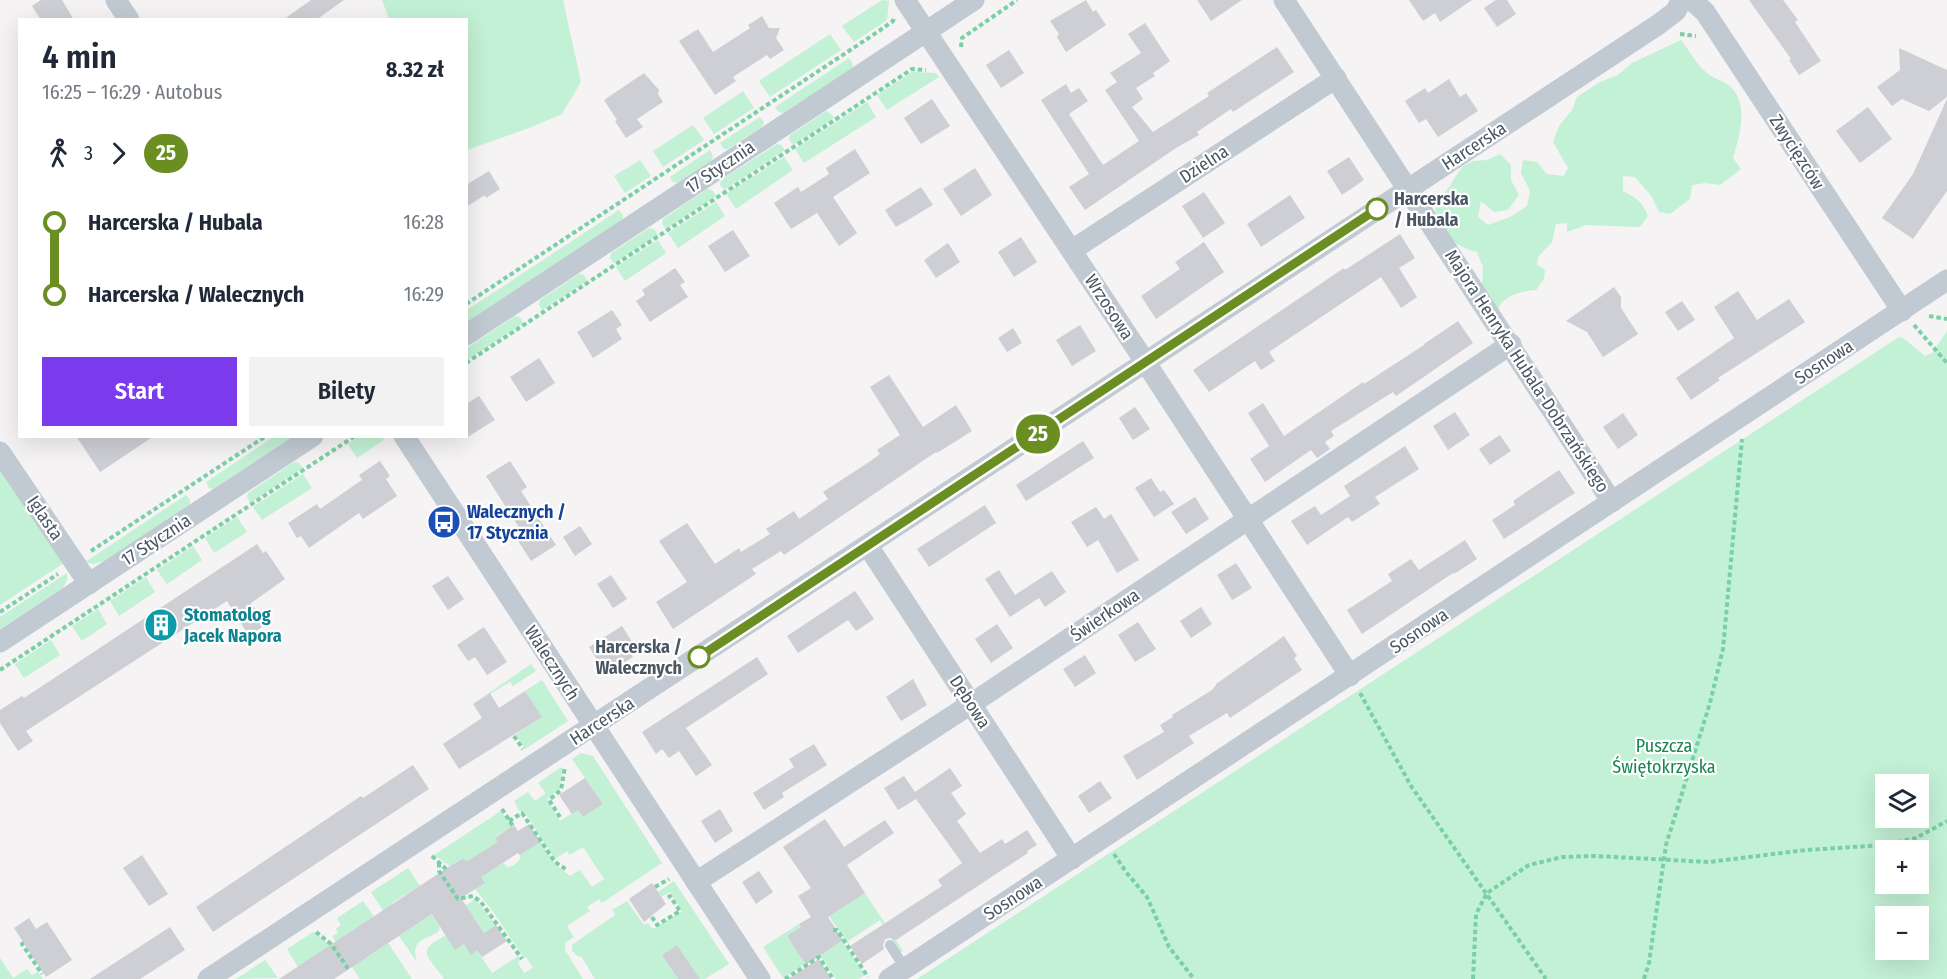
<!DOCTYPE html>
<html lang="pl">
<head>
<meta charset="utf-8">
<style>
  body { margin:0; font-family:"Fira Sans Condensed",sans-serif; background:#f2f2f3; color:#1f2937; height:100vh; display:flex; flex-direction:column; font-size:22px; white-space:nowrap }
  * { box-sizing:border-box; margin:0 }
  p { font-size:20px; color:#747a83 }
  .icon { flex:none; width:33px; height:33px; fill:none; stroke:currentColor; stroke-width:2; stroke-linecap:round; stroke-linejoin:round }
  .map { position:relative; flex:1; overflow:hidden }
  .side { position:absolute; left:18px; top:18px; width:450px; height:420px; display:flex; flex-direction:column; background:#fff; border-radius:0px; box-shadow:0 6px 24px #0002 }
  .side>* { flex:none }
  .badge { padding:0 12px; border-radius:20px; font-size:21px; line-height:39px }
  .buttons { position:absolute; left:1875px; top:774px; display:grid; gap:12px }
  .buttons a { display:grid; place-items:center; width:54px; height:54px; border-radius:0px; background:#fff; box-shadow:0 6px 24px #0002; font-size:30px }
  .map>.badge { position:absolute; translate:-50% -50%; box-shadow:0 0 0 3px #fff }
  .legs { display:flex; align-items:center; gap:9px; height:66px; padding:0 24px; font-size:20px }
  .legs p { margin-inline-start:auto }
  .head { display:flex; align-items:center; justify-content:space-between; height:102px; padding:0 24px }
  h1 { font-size:33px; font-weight:600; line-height:45px }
  .action { display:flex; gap:12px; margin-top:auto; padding:12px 24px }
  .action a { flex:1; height:69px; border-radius:0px; background:#7c3aed; color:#fff; font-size:24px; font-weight:600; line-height:69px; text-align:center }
  .action a+a { background:#f2f2f3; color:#1f2937 }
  ul { padding:0 24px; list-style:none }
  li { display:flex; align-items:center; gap:21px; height:72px; font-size:22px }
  li i { display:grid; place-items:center; width:9px; height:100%; margin:0 8px; background:currentColor }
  li i::after { content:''; width:15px; height:15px; margin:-8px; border:4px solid; border-radius:50%; background:#fff }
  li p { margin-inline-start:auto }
  li:first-child i { background:linear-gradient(#0000 50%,currentColor 0) }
  li:last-child i { background:linear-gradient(currentColor 50%,#0000 0) }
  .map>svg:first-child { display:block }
  .green { fill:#c3f1d5; fill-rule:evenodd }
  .building { fill:#cdcfd5 }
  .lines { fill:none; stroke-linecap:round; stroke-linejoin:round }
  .path { stroke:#7ad0a6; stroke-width:4; stroke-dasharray:4.5 3; stroke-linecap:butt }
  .service { stroke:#c1cad2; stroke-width:10 }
  .minor { stroke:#c1cad2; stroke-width:21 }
  .line-1-casing { stroke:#fff; stroke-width:14 }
  .line-1 { stroke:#6b8e23; stroke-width:9 }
  .stop-1-dot { fill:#fff; stroke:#6b8e23; stroke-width:3 }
  .labels { text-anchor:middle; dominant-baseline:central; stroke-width:4.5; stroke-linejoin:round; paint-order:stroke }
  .street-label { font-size:18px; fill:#4a5661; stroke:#fff }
  .stop-label { font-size:18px; font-weight:bold; fill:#4a5661; stroke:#fff; text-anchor:start }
  .transit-label { font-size:18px; font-weight:bold; fill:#164399; stroke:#fff; text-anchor:start }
  .culture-label { font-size:18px; font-weight:bold; fill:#0d838f; stroke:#fff; text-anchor:start }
  .park-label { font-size:18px; fill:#17864f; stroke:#fff }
</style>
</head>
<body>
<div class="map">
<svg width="1947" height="979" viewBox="0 0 1947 979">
  <rect width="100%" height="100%" fill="#f5f3f3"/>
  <g class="green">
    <polygon points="382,0 563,0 581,82 562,114 529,128 467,150 466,20 389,19"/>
    <polygon points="882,0 889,1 887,20 854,42 842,26"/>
    <polygon points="830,34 841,50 770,97 759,81"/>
    <path d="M1681 40C1689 50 1696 64 1707 73 1713 78 1720 80 1727 84 1751 100 1739 137 1733 158L1741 169 1720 185 1705 183 1692 185 1690 199 1670 214 1659 212 1652 197 1635 177 1623 176V191C1635 197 1643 202 1648 216L1640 227 1586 225 1567 232V223L1556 224 1552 242 1538 257 1537 265 1545 270 1544 279 1536 290C1522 291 1504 295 1498 309L1482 286 1483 267 1477 252C1450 245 1444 234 1435 208L1462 167 1473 161 1487 160 1500 154 1511 165V180L1519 195 1508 210 1494 212 1481 201 1478 217 1488 225 1510 217 1527 206 1530 191 1521 173 1523 160 1537 162 1547 174 1564 176 1568 168 1553 142 1559 126 1572 110 1577 97 1600 82 1618 75 1632 63Z"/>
    <polygon points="849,58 853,64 852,69 783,113 779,112 775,107"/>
    <polygon points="912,72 936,73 939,77 887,110 877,95"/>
    <polygon points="743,91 754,108 714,134 703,118"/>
    <polygon points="867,102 876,117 804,163 795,149"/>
    <polygon points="826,111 830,113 834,118 793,145 789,139 790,135"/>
    <polygon points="760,117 764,122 762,127 728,149 724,149 720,143"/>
    <polygon points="693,125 704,140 663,167 653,151"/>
    <polygon points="777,144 781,145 785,150 724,190 720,185 721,180"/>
    <polygon points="710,150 713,156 712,160 678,183 673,182 670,177"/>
    <polygon points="784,157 793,170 736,209 726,194"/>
    <polygon points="640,160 651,176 625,193 614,176"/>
    <polygon points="707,189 712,190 716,196 666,229 662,224 663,219"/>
    <polygon points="716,202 725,216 678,248 668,233"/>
    <polygon points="619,210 623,215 622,220 467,322 467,310"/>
    <polygon points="649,228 654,229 658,235 614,263 610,258 611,253"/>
    <polygon points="658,240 666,253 625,281 616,267"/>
    <polygon points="579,274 584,275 587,281 542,310 539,305 540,300"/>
    <polygon points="515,316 520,317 523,323 469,359 467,355 467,348"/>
    <path d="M1947 331V979H917L1899 337 1903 338 1925 356 1932 353ZM1918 784V818H1886V784ZM1886 850H1918V884H1886ZM1886 916H1918V950H1886Z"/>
    <polygon points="275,436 293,437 213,489 209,488 206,482"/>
    <polygon points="360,436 382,437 384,440 357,458 348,444"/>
    <polygon points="294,462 299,463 303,468 250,503 247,497 248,493"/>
    <polygon points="0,465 64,563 0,605"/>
    <polygon points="303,474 312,488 262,520 253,507"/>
    <polygon points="186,495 190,500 190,505 104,561 93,564 85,562"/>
    <polygon points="237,517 247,532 214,553 205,538"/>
    <polygon points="193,546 202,560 167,584 157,570"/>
    <polygon points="67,573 67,580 63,588 0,629 0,617"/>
    <polygon points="146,577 155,592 119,616 110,601"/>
    <polygon points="98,609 107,624 82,641 72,626"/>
    <polygon points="51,640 60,655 24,678 15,664"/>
    <polygon points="531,664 536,671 513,686 510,682 473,704"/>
    <polygon points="542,680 568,721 525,749 516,734 541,717 525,691"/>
    <path d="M581 753 593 756 662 863 602 903 599 899 587 907 590 911 567 926 574 937 565 943V950L583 979H444C428 955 414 952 446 935L464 944 471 954 477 950 492 973 517 957 516 951 520 960 518 963 524 973 533 968 526 957 524 958 494 913 475 889 485 883 475 868 471 870 464 858 450 866 434 855 501 811 512 827 495 837 498 842 499 865 504 863 507 867 513 866 520 859V855L541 842 556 865 570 876 580 870 592 887 604 879 583 847 570 855 567 851 555 859 524 811H519L514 801 528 792 535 801 546 793 538 783 561 767 563 769 559 789 547 799 560 821 578 810 583 817 603 804 572 759Z"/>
    <polygon points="846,864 850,902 865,893 903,951 900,952 880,920 848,941 850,946 810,889"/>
    <polygon points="408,868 420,886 392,903 393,906 384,912 371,892"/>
    <polygon points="674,881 729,964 705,979 700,979 677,945 662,955 678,979 595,979 581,956 579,957 572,951 572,945 615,915 612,910 627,901 644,925 648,923 653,929 682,911 670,892 661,897 658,892"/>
    <polygon points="475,899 496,925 484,933 474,917 462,908"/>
    <polygon points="363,901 375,918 366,958 388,943 412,979 360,979 332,936 338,933 336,929 341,925 337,918"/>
    <path d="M437 911 440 925 439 931C425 941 410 938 417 962L399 936Z"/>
    <polygon points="799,924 801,927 787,937 807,962 783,978 763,947"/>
    <polygon points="313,932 331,946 298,967 287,949"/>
    <polygon points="837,933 865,975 859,979 836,979 820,955"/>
    <polygon points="0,958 13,978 27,969 32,975 38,972 43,979 0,979"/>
    <polygon points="265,960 278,978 236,979"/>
  </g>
  <g class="building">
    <polygon points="41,0 62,0 74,20 41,20 32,6"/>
    <polygon points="311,0 344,0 316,20 283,20"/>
    <polygon points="1086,0 1093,12 1096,10 1106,25 1066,52 1057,37 1059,34 1050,21"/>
    <polygon points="1197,0 1242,0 1211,21"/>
    <polygon points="1409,0 1472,0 1440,22 1435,13 1423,21"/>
    <polygon points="1496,0 1507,0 1516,14 1497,27 1484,8"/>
    <polygon points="1749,0 1783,0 1798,20 1795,22 1821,61 1799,75 1789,60 1791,59"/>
    <polygon points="762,16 769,28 780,28 776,38 784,50 770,59 767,55 733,77 736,81 715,95 679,41 698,29 713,52 750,28 748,25"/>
    <polygon points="1145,23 1170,61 1153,73 1155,76 1136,88 1143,99 1132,107 1153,132 1209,96 1207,93 1277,47 1294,72 1233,112 1231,109 1197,132 1199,135 1176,148 1085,210 1069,187 1089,174 1041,100 1066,84 1071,93 1079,88 1088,101 1069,114 1103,165 1139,141 1105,90 1117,82 1110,73 1141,53 1128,34"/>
    <polygon points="1899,48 1947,70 1947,97 1929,111 1902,99 1892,106 1877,87 1900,70"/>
    <polygon points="1009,50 1024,73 1001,88 986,65"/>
    <polygon points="644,73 659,90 658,94 663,102 637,119 643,127 626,138 615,121 617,120 604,100"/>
    <polygon points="1449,79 1460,97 1466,93 1478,111 1438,137 1426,119 1419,123 1405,101 1425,88 1428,93"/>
    <polygon points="932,99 950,126 921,144 904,118"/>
    <polygon points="1947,99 1947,191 1913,239 1882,218 1913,174"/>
    <polygon points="1868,107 1892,139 1860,163 1836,131"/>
    <polygon points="855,149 870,173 833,197 857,233 839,246 817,213 791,229 774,203 798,187 801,192 829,174 826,168"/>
    <polygon points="1349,157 1364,180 1342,195 1327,171"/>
    <polygon points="975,168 992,195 961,216 943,189"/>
    <polygon points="489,171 500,189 486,198 485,195 466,207 466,185"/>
    <polygon points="921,187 933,205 896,227 885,210"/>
    <polygon points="1204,192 1225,223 1203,238 1182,206"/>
    <polygon points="1290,195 1305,218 1261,247 1247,224"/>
    <polygon points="733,230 750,256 725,272 708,246"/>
    <polygon points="1400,234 1415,258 1399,268 1417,297 1401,308 1381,277 1269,352 1275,361 1261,370 1255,361 1209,392 1193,370 1344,268 1345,270"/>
    <polygon points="1021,237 1037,262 1014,277 998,252"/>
    <polygon points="1204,242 1224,272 1156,319 1141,296 1180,269 1175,262"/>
    <polygon points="948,243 960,262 936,278 924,260"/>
    <polygon points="675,268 685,282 680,285 688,297 650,322 636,301 645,295 642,290"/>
    <polygon points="1614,287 1621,297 1621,308 1638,334 1603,357 1587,332 1566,321"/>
    <polygon points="1738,291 1757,320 1789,299 1805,322 1718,378 1720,380 1691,400 1676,378 1734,338 1714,307"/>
    <polygon points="1682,301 1695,320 1678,331 1665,312"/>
    <polygon points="612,310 622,325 616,329 622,339 593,358 577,332"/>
    <polygon points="1458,321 1473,343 1396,396 1393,392 1331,431 1334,436 1325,442 1330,449 1317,458 1311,450 1265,482 1250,459 1269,446 1248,413 1263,403 1284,436 1363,382 1364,384 1424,345 1424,344"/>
    <polygon points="1080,325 1096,351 1072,366 1056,340"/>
    <polygon points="1013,328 1022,343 1007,352 998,338"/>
    <polygon points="539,358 555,383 526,402 510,377"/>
    <polygon points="889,375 923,427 956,405 972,431 937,453 936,452 784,555 781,551 752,569 756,574 673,629 656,602 687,582 659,541 687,523 715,564 739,548 741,552 770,534 766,529 794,511 799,519 828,499 823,492 872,460 880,454 877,450 900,435 870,387"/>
    <polygon points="479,396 495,420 466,438 466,404"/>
    <polygon points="1135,407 1150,429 1133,440 1119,418"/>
    <polygon points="1455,412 1470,435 1448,450 1433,426"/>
    <polygon points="1623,413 1638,435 1618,449 1603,427"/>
    <polygon points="1500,435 1511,451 1490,465 1479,449"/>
    <polygon points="76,436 154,436 100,472"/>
    <polygon points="1083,441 1094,458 1026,501 1016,485"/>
    <polygon points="1405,446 1419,469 1375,497 1380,504 1352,522 1348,517 1307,545 1291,521 1315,506 1321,515 1350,496 1344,486"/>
    <polygon points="380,461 390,476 386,479 397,496 363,519 359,513 309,548 301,536 297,538 288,523 317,504 320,509 362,480 359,475"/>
    <polygon points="510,461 527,487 521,491 556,545 531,561 513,533 520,529 486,476"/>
    <polygon points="1559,470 1575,493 1504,539 1492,520 1515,505 1513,501"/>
    <polygon points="1151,478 1160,492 1164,490 1174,504 1154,517 1135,488"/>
    <polygon points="1195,497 1209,519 1186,534 1171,512"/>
    <polygon points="985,505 996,523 929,567 917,549"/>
    <polygon points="1096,507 1104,519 1111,514 1139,560 1117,573 1098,540 1087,547 1071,522"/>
    <polygon points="580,526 592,544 575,556 563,537"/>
    <polygon points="1465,540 1477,559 1454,574 1453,573 1362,634 1347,610 1392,581 1388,574 1411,559 1419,570"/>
    <polygon points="257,544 263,553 266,551 285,579 251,603 265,625 249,636 227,601 26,731 33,741 18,751 0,723 0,710 22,696 24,698"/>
    <polygon points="1236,563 1252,588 1232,600 1217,575"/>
    <polygon points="999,570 1015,595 1052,571 1066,592 1045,607 1039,598 1010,617 985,579"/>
    <polygon points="611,575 627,599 613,608 597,584"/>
    <polygon points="448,576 464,599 448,610 432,586"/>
    <polygon points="855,591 874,619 856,631 848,620 798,653 787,636"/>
    <polygon points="1201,607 1212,624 1191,638 1180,621"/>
    <polygon points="1138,622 1156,649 1135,662 1118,635"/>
    <polygon points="997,624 1013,648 991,663 975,639"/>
    <polygon points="622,626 637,650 631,654 633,657 606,674 589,647"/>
    <polygon points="484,627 507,662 487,675 475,657 468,661 457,645"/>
    <polygon points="1284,636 1297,656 1294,658 1302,670 1230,718 1227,713 1189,736 1194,743 1137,780 1123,756 1164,732 1160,725 1173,717 1172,715 1212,690 1216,685 1216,684"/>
    <polygon points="1085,655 1096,673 1075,687 1063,669"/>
    <polygon points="757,657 768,674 686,728 712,765 696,776 679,751 669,758 662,749 656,754 642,732"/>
    <polygon points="913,679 927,705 901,721 886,697"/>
    <polygon points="525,691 542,717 459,769 443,744 482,718 473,704 490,693 499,708"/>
    <polygon points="814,744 827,765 782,793 784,797 764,810 753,793 794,767 789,759"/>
    <polygon points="413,765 429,789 213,932 196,907 361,796 363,798"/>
    <polygon points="950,768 962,786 951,793 966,814 957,821 980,853 1002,839 1005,844 1027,830 1037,845 1027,851 1028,853 896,940 890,938 885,939 883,945 884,949 862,964 850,946 942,886 938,880 962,863 916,799 898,810 884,788 904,776 915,792"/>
    <polygon points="585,778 603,804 583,817 578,810 572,814 559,795"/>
    <polygon points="1100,781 1112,798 1089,813 1078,796"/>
    <polygon points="720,809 733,831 715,843 701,821"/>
    <polygon points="825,819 844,847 885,820 894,833 847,865 865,893 828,917 843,940 806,965 787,936 801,927 799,924 811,917 798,896 811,888 783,847"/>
    <polygon points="529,824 541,842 520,855 518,853 481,877 485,883 461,898 484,933 496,925 507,941 482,957 477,950 471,955 464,944 455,950 432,914 334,979 279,979 450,866 464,858 466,862 498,842 495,838 514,825 518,831"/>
    <polygon points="142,855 168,894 149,906 123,868"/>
    <polygon points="759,871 773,892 756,904 742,882"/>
    <polygon points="652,883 666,904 644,922 629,899"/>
    <polygon points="29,918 36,929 47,922 72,960 46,977 14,928"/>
    <polygon points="170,927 185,950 140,979 90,979"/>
    <polygon points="677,945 700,979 678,979 662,955"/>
    <polygon points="819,959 831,979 788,979"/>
  </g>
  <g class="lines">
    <g class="path">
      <polyline points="1680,34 1696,36"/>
      <polyline points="961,47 962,38 1017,0"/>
      <polyline points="466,304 879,31 893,21 894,18"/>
      <polyline points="1929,316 1947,319"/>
      <polyline points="1914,325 1947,363"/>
      <polyline points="466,363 912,69 926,70"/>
      <polyline points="91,551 266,436"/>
      <polyline points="0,612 58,574"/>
      <polyline points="0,670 355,436"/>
      <polyline points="1360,693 1411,786 1546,979"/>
      <polyline points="514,736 523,749"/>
      <polyline points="502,809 513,826"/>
      <polyline points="560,817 549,800 561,790 565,767"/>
      <polyline points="509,821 522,813 555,862 567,870"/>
      <polyline points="1114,854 1126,872 1147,897 1169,947 1194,979"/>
      <polyline points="432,856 446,869"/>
      <polyline points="439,863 439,871 458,899 473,896 481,902 522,959"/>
      <polyline points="655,887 669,879"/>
      <polyline points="652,917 657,925 680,911 670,896 666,899"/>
      <polyline points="833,930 837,930 868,977"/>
      <polyline points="316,932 331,944 347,967 344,969"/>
      <polyline points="24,943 22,944 42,974"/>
      <polyline points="785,979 819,957 833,979"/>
      <polyline points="1473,979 1476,914 1487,893 1529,865 1562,857 1595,856 1709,862 1806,850 1885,845 1916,838 1947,821"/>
      <polyline points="1644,979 1649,963 1666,845 1710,703 1723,649 1742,439"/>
    </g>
    <polyline class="service" points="890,945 905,968"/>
    <g class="minor">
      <polyline points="116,0 129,20"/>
      <polyline points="905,0 1146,363 1350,676"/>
      <polyline points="1284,0 1612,502"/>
      <polyline points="1687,0 1695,3 1705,12 1902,311"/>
      <polyline points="1072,250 1336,78"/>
      <polyline points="466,335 974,0"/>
      <polyline points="404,436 760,979"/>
      <polyline points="0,452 89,584"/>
      <polyline points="868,546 1072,859"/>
      <polyline points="0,642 313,436"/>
      <polyline points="696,882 971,704 1511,344"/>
      <polyline points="208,979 1659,24 1676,11 1681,0"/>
      <polyline points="889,979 1947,280"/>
    </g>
  </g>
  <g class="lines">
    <g class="line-1-casing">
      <polyline id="line-1" points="699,657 1377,209"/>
    </g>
    <use href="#line-1" class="line-1"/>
  </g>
  <defs>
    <g id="bus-disc" transform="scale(1.725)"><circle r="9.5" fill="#1a4fb4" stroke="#fff"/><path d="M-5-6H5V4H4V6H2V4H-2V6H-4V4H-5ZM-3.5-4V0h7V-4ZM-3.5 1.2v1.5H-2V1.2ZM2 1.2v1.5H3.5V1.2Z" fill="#fff"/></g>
    <g id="building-disc" transform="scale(1.725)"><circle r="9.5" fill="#0f9aa8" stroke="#fff"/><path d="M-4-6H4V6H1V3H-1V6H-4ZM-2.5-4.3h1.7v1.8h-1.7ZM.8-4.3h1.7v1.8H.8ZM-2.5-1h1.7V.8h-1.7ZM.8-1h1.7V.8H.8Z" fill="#fff"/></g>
  </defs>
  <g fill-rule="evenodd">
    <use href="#bus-disc" x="444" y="522"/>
    <use href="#building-disc" x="161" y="625"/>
  </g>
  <g class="stop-1-dot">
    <circle cx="1377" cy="209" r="10"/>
    <circle cx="699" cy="657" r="10"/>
  </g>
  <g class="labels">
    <g class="street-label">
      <text transform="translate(1474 146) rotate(-33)">Harcerska</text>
      <text transform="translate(1797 152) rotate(57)">Zwycięzców</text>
      <text transform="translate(1204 164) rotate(-33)">Dzielna</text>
      <text transform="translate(720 167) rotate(-34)">17 Stycznia</text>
      <text transform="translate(1109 307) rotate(57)">Wrzosowa</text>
      <text transform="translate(1824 362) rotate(-33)">Sosnowa</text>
      <text transform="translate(1527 371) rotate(57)">Majora Henryka Hubala-Dobrzańskiego</text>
      <text transform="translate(45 518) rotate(56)">Iglasta</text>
      <text transform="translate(156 540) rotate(-33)">17 Stycznia</text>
      <text transform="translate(1105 615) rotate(-34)">Świerkowa</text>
      <text transform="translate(1419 631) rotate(-34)">Sosnowa</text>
      <text transform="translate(552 663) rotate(57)">Walecznych</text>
      <text transform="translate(970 702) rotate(57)">Dębowa</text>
      <text transform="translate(602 721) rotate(-33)">Harcerska</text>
      <text transform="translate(1013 898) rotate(-33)">Sosnowa</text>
    </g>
    <g class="stop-label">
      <text x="1394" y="199">Harcerska<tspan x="1394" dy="21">/ Hubala</tspan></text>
      <text x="682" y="647" text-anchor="end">Harcerska /<tspan x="682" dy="21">Walecznych</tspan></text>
    </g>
    <g class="transit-label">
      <text x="467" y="512">Walecznych /<tspan x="467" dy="21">17 Stycznia</tspan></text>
    </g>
    <g class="culture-label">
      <text x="184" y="615">Stomatolog<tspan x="184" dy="21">Jacek Napora</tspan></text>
    </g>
    <g class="park-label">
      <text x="1664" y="746">Puszcza<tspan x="1664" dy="21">Świętokrzyska</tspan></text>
    </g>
  </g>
</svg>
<div class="buttons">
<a><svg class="icon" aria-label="layers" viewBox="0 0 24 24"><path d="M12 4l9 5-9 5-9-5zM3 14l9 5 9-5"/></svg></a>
<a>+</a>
<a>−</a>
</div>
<b class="badge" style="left:1038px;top:434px;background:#6b8e23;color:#fff">25</b>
<section class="side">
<div class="head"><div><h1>4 min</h1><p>16:25 – 16:29 · Autobus</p></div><b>8.32 zł</b></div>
<div class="legs"><svg class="icon" aria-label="walk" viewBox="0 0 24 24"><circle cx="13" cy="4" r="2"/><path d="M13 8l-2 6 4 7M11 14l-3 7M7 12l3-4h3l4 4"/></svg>3<svg class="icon" aria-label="forward" viewBox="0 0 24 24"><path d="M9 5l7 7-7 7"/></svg><b class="badge" style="background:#6b8e23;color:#fff">25</b></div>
<ul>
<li><i style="color:#6b8e23"></i><b>Harcerska / Hubala</b><p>16:28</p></li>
<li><i style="color:#6b8e23"></i><b>Harcerska / Walecznych</b><p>16:29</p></li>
</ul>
<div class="action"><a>Start</a><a>Bilety</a></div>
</section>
</div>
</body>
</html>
